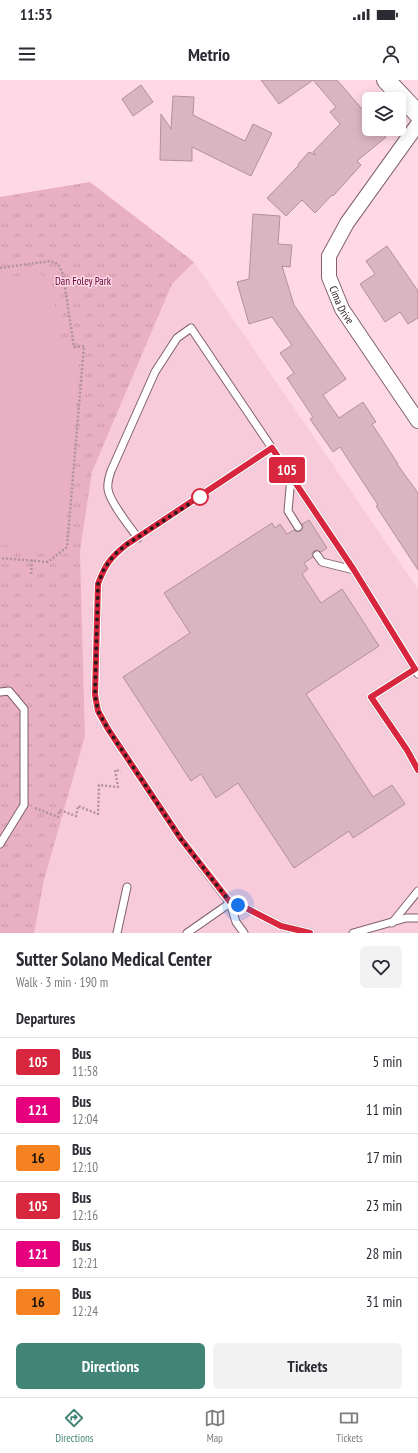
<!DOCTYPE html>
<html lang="en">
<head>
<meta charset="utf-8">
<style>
  body { margin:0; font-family:"PT Sans Narrow",sans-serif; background:#f2f2f3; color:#2b2b33; height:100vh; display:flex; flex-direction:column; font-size:15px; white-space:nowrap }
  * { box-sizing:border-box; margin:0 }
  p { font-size:13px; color:#7c7c81 }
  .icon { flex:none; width:22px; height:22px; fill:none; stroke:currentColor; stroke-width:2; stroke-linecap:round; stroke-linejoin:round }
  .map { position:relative; height:853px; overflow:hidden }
  .details { display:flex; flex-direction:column; background:#fff; flex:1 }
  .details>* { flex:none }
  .badge { padding:0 8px; border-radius:3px; font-size:14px; line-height:26px }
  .tools { position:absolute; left:362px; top:12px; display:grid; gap:8px }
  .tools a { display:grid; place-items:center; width:44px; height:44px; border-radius:6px; background:#fff; box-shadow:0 2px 10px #0003; font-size:20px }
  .you { position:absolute; width:20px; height:20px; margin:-10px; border:3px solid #fff; border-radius:50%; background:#1a73e8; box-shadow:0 0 0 6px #1a73e833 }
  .map>.badge { position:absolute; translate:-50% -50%; box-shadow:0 0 0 2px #fff }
  h2 { padding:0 16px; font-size:15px; line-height:36px }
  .round { display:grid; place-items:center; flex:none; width:42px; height:42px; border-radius:6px; background:#f2f2f3 }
  .overview { display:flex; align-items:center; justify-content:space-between; height:68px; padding:0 16px }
  h1 { font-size:19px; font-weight:600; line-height:30px }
  .action { display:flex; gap:8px; margin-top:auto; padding:8px 16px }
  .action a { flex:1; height:46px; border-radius:6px; background:#428577; color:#fff; font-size:16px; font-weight:600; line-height:46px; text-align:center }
  .action a+a { background:#f2f2f3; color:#2b2b33 }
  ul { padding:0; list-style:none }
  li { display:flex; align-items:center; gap:12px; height:48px; padding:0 16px; border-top:1px solid #e1e1e2 }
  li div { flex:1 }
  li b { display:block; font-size:15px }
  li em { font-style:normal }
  li .badge { min-width:44px; font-weight:700; text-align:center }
  .status { display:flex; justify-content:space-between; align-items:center; height:28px; padding:0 20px; background:#fff; direction:ltr }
  .status svg { height:11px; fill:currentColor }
  header { display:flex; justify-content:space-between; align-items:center; height:52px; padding:0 16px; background:#fff; font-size:18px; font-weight:600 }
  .tab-bar { display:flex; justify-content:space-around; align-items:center; height:56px; border-top:1px solid #e1e1e2; background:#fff; font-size:11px; color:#7c7c81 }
  .tab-bar a { display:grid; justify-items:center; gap:2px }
  .tab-bar .active { color:#428577 }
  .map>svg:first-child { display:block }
  .built { fill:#f8cbda }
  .park { fill:url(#park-tufts) }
  .garden { fill:#e9afc3 }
  .building { fill:#d9b5c1; stroke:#b2909b }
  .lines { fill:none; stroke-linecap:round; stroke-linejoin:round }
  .service-casing { stroke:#81616c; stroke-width:9 }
  .minor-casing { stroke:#81616c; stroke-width:16 }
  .tertiary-casing { stroke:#81616c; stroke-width:20 }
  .path { stroke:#b0939d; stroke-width:2.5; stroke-dasharray:2 2; stroke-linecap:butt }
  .service { stroke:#fff; stroke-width:7 }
  .minor { stroke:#fff; stroke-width:14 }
  .tertiary { stroke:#fff; stroke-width:18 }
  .line-casing { stroke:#fff; stroke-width:9 }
  .line { stroke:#d7263d; stroke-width:6 }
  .walk { stroke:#281b20; stroke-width:4; stroke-dasharray:0 7.2 }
  .stop-dot { fill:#fff; stroke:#d7263d; stroke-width:2 }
  .labels { text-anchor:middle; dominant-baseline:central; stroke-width:3; stroke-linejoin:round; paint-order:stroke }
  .park-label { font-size:11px; fill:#640036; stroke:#fed9e5 }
  .street-label { font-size:11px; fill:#281b20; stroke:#fed9e5 }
</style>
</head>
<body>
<div class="status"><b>11:53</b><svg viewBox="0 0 49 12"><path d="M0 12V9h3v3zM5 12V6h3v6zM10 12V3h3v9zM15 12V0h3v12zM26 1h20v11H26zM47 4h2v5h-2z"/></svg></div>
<header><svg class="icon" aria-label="menu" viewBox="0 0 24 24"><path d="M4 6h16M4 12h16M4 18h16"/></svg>Metrio<svg class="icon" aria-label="person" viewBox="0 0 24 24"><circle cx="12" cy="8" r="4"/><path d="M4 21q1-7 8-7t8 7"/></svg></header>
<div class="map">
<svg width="418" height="853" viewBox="0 0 418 853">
  <defs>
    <pattern id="park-tufts" width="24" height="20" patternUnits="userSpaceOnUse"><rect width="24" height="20" fill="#e9afc3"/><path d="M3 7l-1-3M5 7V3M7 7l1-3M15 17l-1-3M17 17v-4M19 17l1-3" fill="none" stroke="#c896a7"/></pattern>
  </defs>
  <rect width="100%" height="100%" fill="#fed9e5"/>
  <polygon class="built" points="194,182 418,509 418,853 33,853 44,800 85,656 80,471 92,392 172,204"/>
  <polygon class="park" points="90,102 194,182 172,204 92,392 80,471 85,656 44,800 34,853 0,853 0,117"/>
  <polygon class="garden" points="39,193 52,202 61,273 80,271 65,463 56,470 0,465 0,198"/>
  <g class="building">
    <polygon points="261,0 337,0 369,37 369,49 379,49 386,57 357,81 361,85 333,116 332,115 315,133 302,120 286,136 267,118 299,85 298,84 309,72 316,75 313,72 340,44 330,32 336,27 313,0 279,24"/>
    <polygon points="141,5 153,22 133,36 122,19"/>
    <polygon points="173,16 194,17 193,35 245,61 253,44 272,53 251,96 192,67 192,81 160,80 161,34 171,49"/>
    <polygon points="253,134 280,136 278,164 292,165 290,187 282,186 294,225 346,299 323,315 339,338 363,322 376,342 372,344 398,384 397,384 418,413 418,490 376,426 378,425 340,367 333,372 310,339 313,337 287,298 294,293 280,273 292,265 272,237 249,244 237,202 249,199"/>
    <polygon points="387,166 418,211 418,238 408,244 400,232 385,242 360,204 375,194 366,181"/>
    <polygon points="309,440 327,468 321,472 317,470 314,471 312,473 313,477 304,483 308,489 302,494 321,523 342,509 379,566 306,614 373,717 392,705 405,724 353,758 349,751 294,788 238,703 216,718 201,694 191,701 123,597 190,553 164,513 272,443 275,448 280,444 287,454 294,450 298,452 301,451 303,447 302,444"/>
  </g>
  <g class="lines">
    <g class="service-casing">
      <g id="service">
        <polyline points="291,397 288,431 298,447"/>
        <path d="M138 458C130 447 109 421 108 409 107 403 109 397 111 391L155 292 177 258 191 248 354 490 418 594"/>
        <polyline points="317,475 322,482 354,490"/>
        <polyline points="415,589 371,617 407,670 418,690"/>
        <polyline points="0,612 9,611 24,629 24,725 0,764"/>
        <polyline points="230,823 246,828 281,846 310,853"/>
        <polyline points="392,843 418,811"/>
        <polyline points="117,853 127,807"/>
        <polyline points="187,853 230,823"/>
        <path d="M244 853 236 842 230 823 181 759 108 649 98 631 95 615 98 504C105 485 110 478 126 465L272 368"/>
        <polyline points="353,853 406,838 418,838"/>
      </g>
    </g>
    <g class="minor-casing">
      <g id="minor">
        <path id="s1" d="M418 44 347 143 329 176V197L342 229 418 341"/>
      </g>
    </g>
    <g class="tertiary-casing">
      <polyline id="tertiary" points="386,0 418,34"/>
    </g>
    <g class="path">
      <polyline points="0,188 50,181 58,184 63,194 74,267 84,266 67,467 48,482 0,478"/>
      <polyline points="31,494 32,480"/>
      <polyline points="35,728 58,737 60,730 76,736 78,726 98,734 99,705 118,707 115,690 121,691"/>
    </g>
    <use href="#service" class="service"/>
    <use href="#minor" class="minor"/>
    <use href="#tertiary" class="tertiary"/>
  </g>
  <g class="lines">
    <g class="line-casing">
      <path id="line" d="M310 853 281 846 246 828 230 822 181 759 108 649 98 631 95 615 98 504C105 485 110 478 126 465L272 368 354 490 415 589 371 617 407 670 418 690"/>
    </g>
    <use href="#line" class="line"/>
    <polyline class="walk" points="200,417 126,465 114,475 104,489 98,504 95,615 98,631 108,649 181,759 230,822 238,825"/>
  </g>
  <circle class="stop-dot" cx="200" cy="417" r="8"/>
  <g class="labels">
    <g class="park-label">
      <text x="83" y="201">Dan Foley Park</text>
    </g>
    <g class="street-label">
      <text stroke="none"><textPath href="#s1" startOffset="211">Cima Drive</textPath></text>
    </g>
  </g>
</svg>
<div class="tools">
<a><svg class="icon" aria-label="layers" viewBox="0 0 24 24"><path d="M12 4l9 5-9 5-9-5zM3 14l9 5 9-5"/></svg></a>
</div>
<div class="you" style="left:238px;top:825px"></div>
<b class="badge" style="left:287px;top:390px;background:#d7263d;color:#fff">105</b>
</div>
<section class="details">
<div class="overview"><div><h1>Sutter Solano Medical Center</h1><p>Walk · 3 min · 190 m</p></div><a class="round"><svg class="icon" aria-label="heart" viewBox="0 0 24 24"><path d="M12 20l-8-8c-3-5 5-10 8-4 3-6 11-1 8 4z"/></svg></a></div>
<h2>Departures</h2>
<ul>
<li><span class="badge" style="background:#d7263d;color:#fff">105</span><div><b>Bus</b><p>11:58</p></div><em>5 min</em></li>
<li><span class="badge" style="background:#e6007e;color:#fff">121</span><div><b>Bus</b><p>12:04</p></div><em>11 min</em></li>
<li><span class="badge" style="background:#f58220;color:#111">16</span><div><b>Bus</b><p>12:10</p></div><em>17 min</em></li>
<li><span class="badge" style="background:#d7263d;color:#fff">105</span><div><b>Bus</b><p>12:16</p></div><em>23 min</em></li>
<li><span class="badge" style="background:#e6007e;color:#fff">121</span><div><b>Bus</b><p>12:21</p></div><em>28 min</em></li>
<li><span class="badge" style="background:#f58220;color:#111">16</span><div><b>Bus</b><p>12:24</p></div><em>31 min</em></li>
</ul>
<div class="action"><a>Directions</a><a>Tickets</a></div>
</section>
<nav class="tab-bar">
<a class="active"><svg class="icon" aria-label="directions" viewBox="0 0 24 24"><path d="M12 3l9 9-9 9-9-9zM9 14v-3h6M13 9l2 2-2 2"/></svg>Directions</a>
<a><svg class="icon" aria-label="map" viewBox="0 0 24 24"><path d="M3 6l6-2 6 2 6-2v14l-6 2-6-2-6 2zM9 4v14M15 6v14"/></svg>Map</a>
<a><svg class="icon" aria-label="tickets" viewBox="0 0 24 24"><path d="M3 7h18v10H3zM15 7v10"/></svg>Tickets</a>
</nav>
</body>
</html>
